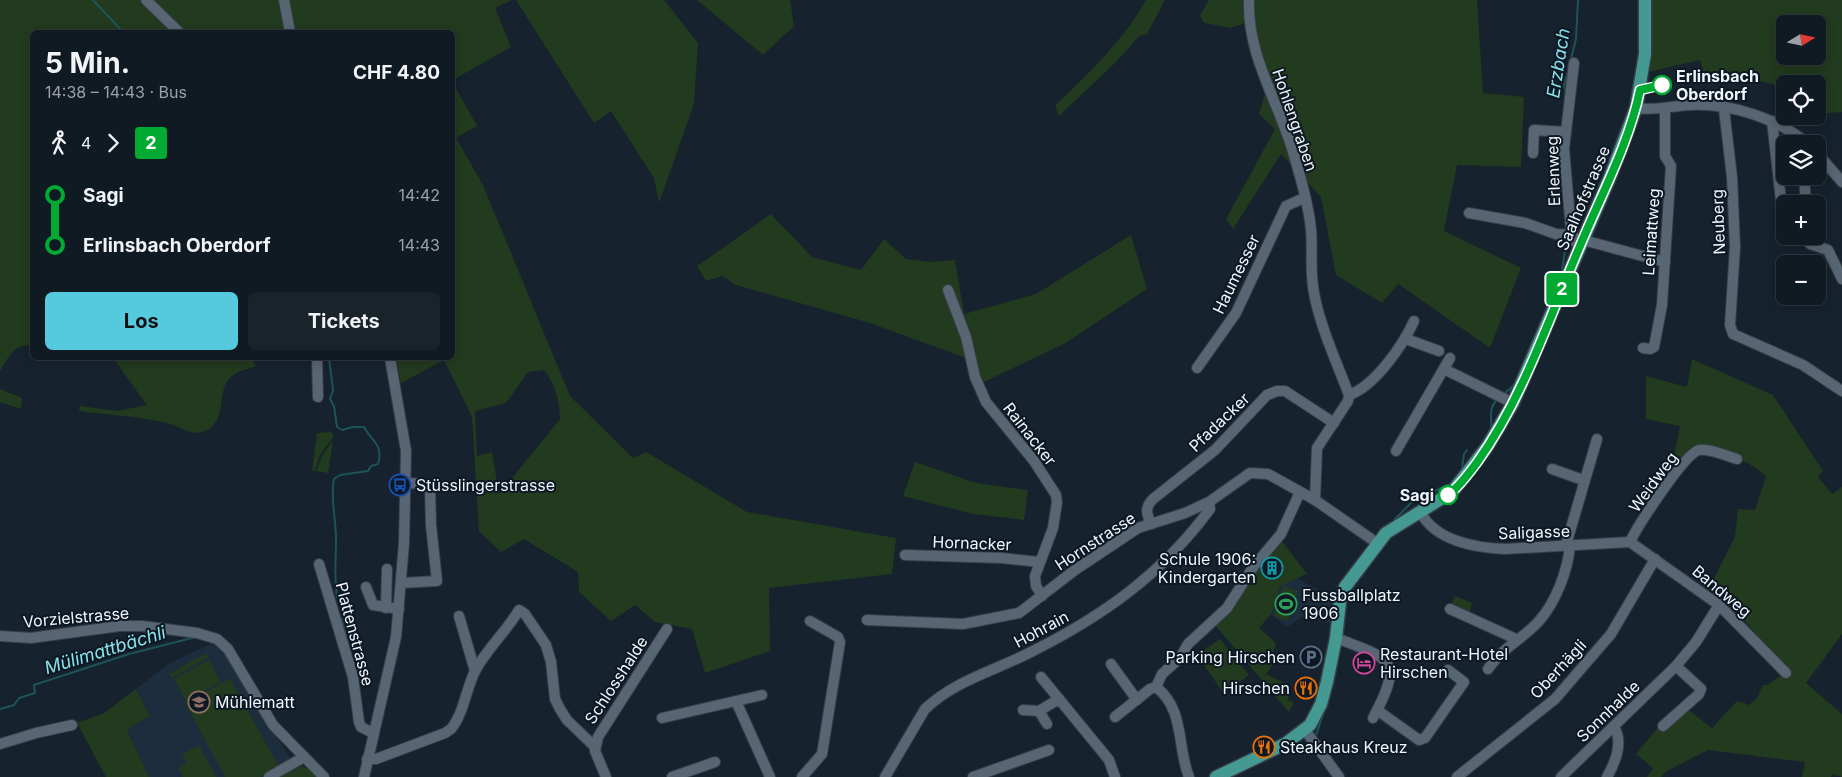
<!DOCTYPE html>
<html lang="de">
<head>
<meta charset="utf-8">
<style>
  body { margin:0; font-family:Inter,sans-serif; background:#19232a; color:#f1f3f6; height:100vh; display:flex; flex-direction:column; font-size:19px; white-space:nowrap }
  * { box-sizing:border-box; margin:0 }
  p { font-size:16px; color:#9ca1a5 }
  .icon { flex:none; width:28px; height:28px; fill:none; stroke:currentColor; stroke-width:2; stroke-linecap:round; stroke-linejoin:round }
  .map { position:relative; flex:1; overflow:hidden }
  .side { position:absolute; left:30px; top:30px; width:425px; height:330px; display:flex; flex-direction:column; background:#101a22; border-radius:8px; box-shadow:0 2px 12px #0003,0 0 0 1px #303840 }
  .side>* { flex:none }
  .badge { padding:0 10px; border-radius:4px; font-size:18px; line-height:32px }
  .needle { width:32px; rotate:80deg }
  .fabs { position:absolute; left:1776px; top:15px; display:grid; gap:10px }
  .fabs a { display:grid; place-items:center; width:50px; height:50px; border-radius:8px; background:#101a22; box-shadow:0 2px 12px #0003,0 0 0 1px #303840; font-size:25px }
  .map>.badge { position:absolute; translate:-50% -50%; box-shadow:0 0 0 2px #fff }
  .legs { display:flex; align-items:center; gap:8px; height:55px; padding:0 15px; font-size:16px }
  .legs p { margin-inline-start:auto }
  .summary { display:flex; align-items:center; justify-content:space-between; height:85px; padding:0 15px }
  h1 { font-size:28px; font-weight:700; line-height:38px }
  .primary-button { display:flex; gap:10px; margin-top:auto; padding:10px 15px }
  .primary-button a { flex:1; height:58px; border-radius:8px; background:#55cadf; color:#111; font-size:20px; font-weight:700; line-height:58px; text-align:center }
  .primary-button a+a { background:#19232a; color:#f1f3f6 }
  ul { padding:0 15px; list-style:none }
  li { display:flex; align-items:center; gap:18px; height:50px; font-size:19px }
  li i { display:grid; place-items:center; width:8px; height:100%; margin:0 6px; background:currentColor }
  li i::after { content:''; width:12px; height:12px; margin:-6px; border:4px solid; border-radius:50%; background:#101a22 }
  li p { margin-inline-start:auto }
  li:first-child i { background:linear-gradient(#0000 50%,currentColor 0) }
  li:last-child i { background:linear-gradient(currentColor 50%,#0000 0) }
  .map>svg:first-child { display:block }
  .built { fill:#1c2d3d }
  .green { fill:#223a1e; fill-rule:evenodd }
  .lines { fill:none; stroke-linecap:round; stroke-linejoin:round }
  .stream { stroke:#1d545a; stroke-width:2 }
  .minor-casing { stroke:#373e48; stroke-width:12 }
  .major-casing { stroke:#373e48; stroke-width:15 }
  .minor { stroke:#586572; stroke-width:10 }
  .major { stroke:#449a92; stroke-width:12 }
  .line-1-casing { stroke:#fff; stroke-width:11 }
  .line-1 { stroke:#0a3; stroke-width:8 }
  .stop-1-dot { fill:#fff; stroke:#0a3; stroke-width:2.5 }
  .labels { text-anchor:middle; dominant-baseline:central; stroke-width:4; stroke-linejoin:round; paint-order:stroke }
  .stop-label { font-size:16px; font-weight:bold; fill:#eef5fd; stroke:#0d1823; text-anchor:start }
  .street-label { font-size:16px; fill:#eef5fd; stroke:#0d1823 }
  .poi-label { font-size:16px; fill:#eef5fd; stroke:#0d1823; text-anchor:start }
  .water-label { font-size:18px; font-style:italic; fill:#88e2ec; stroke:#0d1823 }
</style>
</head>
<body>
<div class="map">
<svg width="1842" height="777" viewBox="0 0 1842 777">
  <rect width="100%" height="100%" fill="#16222d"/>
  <g class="built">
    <polygon points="1271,553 1302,581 1334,598 1334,620 1331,623 1302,617 1287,627 1243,593"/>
    <polygon points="212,643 224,652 296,768 279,777 149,777 127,730 150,716 136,689 168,664"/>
  </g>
  <g class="green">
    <path d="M0 0H512L495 8 511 47 453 80 452 32H32V346C14 343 8 358 0 372Z"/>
    <polygon points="516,0 664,0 698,43 694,104 659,203 654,178 611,111 594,123"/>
    <polygon points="697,0 790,0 794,26 763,55"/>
    <path d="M1146 0H1165L1147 34 1139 36 1117 61 1059 116 1055 106C1089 72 1122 43 1146 0Z"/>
    <polygon points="1209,0 1477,0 1483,93 1524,97 1521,167 1457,165 1444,231 1521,268 1490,348 1398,284 1382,303 1336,275 1321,197 1281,154 1233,229 1226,219 1275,129 1259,114 1265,94 1245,23 1231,28 1204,23 1200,16"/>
    <path d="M1647 0H1842V112L1827 113 1820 74 1779 86 1733 74H1704L1700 60 1648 72ZM1785 24H1818V56H1785Z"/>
    <path d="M453 83 477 126 456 138 483 185 570 396 633 458 646 452 747 512 896 538 892 574 769 588 770 651 705 673 692 629 655 622 635 605 611 621 579 592 578 572 524 539 501 552 479 531 472 417 444 360 401 383 396 358H452ZM544 370C556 386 559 399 560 419L499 494 492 452 477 456 475 411 506 403 528 372Z"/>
    <polygon points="771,214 812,257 861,270 884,239 906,259 931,262 955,260 964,314 1036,294 1131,235 1147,289 1064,344 984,382 974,361 870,323 736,285 722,276 706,281 697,266"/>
    <path d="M110 358H252L256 366C249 369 241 370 235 374 214 386 229 419 207 430 191 438 181 426 167 423 139 416 108 415 79 411L80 406 117 411 147 405 113 358Z"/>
    <path d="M1692 359 1773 395 1823 471 1818 477 1832 494 1842 487V634L1806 683 1842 714V777L1833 774 1831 777H1802L1805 762 1708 750 1667 771 1661 777H1647L1653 768 1636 754 1659 726 1686 708 1712 728 1737 701 1749 705 1757 698 1763 685H1767L1787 671 1736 610 1708 590 1735 537 1738 509 1755 510 1766 476C1748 460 1729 455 1705 449L1670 475 1680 426 1646 419V376L1687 387Z"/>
    <polygon points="0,389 22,398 21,409 0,402"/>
    <polygon points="332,432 333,437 320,455 315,471 312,470 317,433"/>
    <polygon points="333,440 328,473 316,471 322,456"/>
    <polygon points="915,462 976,483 1028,490 1024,520 973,514 903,496"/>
    <polygon points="1281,540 1307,574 1280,586 1271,614 1259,628 1275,642 1276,646 1272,653 1278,657 1266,674 1283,682 1277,690 1289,696 1288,700 1294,703 1289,712 1215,625 1239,600 1265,559"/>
    <polygon points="1283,586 1298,591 1288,621 1274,616"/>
    <polygon points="1455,596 1472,603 1469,615 1450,607"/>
    <polygon points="1220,639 1249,675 1224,694 1197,655"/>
    <polygon points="206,653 209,657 172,678 169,674"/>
    <polygon points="209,660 221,682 186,701 174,679"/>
    <polygon points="230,679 279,767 260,777 225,777 185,703"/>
    <polygon points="136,689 150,716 127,730 149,777 106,777 77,723 104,713"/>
    <polygon points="199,745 216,777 183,777 178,768 186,763 182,754"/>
    <polygon points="302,766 309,769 318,777 279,777"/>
  </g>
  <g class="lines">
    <g class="stream">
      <polyline points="93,0 123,32"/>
      <polyline points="1571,59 1576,39 1578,0"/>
      <polyline points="1566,93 1564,85 1569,69"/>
      <polyline points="1561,276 1567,239"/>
      <path d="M329 358 333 390 330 399 334 406 337 427 342 430 353 427H364C371 441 384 444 378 464L371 466 368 471 340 475 334 479C330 499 336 519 336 538 336 559 334 577 337 597"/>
      <polyline points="1504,394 1515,384"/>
      <path d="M1491 428C1492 415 1488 408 1498 399"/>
      <polyline points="1462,469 1464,454 1467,450"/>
      <polyline points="1394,520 1413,501 1450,484"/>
      <polyline points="342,619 350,651"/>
      <polyline points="0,709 14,705 19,698 35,693 34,685 129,654 196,637"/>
      <polyline points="1316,735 1330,694"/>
    </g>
    <g class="minor-casing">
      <g id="minor">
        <polyline points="146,0 179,32"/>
        <polyline points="284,0 290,32"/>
        <path d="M1249 0C1247 55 1278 101 1293 152 1300 175 1309 206 1311 230 1313 254 1309 273 1315 298 1322 331 1337 363 1349 395L1348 401 1317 448 1315 500"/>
        <polyline points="1574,63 1564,149 1571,230 1575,242 1580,245"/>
        <path d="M1636 108C1654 111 1672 106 1690 105 1729 103 1778 118 1808 144"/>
        <polyline points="1724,109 1732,177 1735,247 1730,325 1733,334 1803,365 1842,391"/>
        <polyline points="1772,121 1784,227"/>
        <polyline points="1533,153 1534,130 1566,132"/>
        <polyline points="1818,154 1842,182"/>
        <polyline points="1804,176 1806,204"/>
        <polyline points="1469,213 1525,223 1556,234 1573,235"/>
        <polyline points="1809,236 1810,244 1828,250 1842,279"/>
        <polyline points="1583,240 1665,262"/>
        <polyline points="948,290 966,337 975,377 986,402 1034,461 1056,495 1057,502 1053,528 1035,576 1036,586 1042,596"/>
        <polyline points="1406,339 1439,351"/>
        <polyline points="1643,348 1650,349 1654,347 1662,305 1671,166 1665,156 1665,108"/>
        <polyline points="317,358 318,397"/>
        <polyline points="1197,368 1236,313 1286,206 1304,198"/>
        <polyline points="1444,369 1513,403"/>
        <path d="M1349 395C1375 386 1403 345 1414 321"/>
        <polyline points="1396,451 1450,358"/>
        <polyline points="1552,469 1583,480"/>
        <path d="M1421 513C1436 541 1476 548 1505 549L1630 542 1719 605 1786 673"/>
        <path d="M1151 524C1146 513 1145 507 1153 499L1215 450 1267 395 1277 391H1285L1334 423"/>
        <path d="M1630 542C1637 527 1684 454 1699 450 1709 448 1727 456 1737 459"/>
        <polyline points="1566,545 1597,439"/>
        <polyline points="905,555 1002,558 1039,562"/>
        <polyline points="319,564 353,677 359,722 361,727 373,733"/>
        <polyline points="401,583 437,581 431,525 430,488 426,484 407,483"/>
        <polyline points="366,587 373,605 399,609"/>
        <polyline points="386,608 387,569"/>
        <polyline points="1450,609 1516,639"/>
        <polyline points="459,616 475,671"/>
        <polyline points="867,620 963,624 1019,613 1075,570 1138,528 1185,513 1209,502 1250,473 1268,474 1315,500 1377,543"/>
        <polyline points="0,636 31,638 120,626 142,626 197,633 217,639 228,649 273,725 324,777"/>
        <path d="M1336 638C1392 659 1404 660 1373 718"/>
        <polyline points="1111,664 1137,700"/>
        <path d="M1488 669C1503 647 1523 639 1539 621 1556 602 1568 570 1570 545"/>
        <polyline points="1041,677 1109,760 1115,777"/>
        <polyline points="1156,687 1162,674 1180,658 1188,644 1227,608 1254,566 1281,534 1300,492"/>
        <polyline points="736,701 770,777"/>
        <polyline points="1023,710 1039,711 1059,699"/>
        <polyline points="1377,710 1419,740 1425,738 1464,682 1448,670"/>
        <polyline points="1039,711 1047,724"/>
        <path d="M1115 717 1150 689 1156 687C1185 709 1177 748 1189 777"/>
        <polyline points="662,718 762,695"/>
        <polyline points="1663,726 1699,694 1701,689 1676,666"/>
        <polyline points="1305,730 1339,777"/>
        <polyline points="0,744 36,733 72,725"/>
        <path d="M367 759H376L445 733 451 729C464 713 466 689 475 671 488 647 506 632 519 610L525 614 546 645 551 662 555 699 560 709 567 720 595 747"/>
        <polyline points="269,777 304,757"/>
        <polyline points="364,777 396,637 404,543 406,451 390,358"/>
        <polyline points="606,777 595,751 598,737 667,629"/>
        <polyline points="672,777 715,762"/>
        <polyline points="802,777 822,754 840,642 838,637 810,621"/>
        <path d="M885 777 925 709C956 680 994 671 1031 652 1103 616 1162 574 1210 509L1209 502"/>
        <polyline points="973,777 1049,750"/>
        <polyline points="1457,777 1555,699 1611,634 1655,559"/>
        <polyline points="1561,777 1676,666 1696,642 1719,605"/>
        <path d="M1607 777C1615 763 1624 743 1614 727"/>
      </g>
    </g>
    <g class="major-casing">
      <polyline id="major" points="1216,777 1285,744 1310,725 1321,704 1327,682 1336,638 1340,602 1345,587 1386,533 1452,492 1487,447 1513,403 1610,177 1636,108 1645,54 1645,0"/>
    </g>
    <use href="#minor" class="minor"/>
    <use href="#major" class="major"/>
  </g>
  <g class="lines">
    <g class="line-1-casing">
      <path id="line-1" d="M1448 495C1460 486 1469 473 1478 461 1524 396 1549 318 1580 246 1601 195 1629 144 1640 90L1662 85"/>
    </g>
    <use href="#line-1" class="line-1"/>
  </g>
  <defs>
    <g id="bus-ring" transform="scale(1.125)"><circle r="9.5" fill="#0d1823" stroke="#1a4fb4" stroke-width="1.5"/><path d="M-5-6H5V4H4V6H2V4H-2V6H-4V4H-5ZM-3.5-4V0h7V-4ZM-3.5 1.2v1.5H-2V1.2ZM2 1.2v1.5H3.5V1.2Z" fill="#1a4fb4"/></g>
    <g id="building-ring" transform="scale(1.125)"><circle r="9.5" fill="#0d1823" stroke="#0f9aa8" stroke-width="1.5"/><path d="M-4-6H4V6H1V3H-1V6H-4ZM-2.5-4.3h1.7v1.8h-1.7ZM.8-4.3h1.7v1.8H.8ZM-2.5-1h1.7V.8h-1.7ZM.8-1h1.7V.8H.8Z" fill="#0f9aa8"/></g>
    <g id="stadium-ring" transform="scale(1.125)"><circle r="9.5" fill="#0d1823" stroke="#2e9e5b" stroke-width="1.5"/><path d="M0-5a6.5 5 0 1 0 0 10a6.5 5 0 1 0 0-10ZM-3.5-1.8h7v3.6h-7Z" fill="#2e9e5b"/></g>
    <g id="parking-ring" transform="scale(1.125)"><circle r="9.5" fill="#0d1823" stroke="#5c6f8a" stroke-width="1.5"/><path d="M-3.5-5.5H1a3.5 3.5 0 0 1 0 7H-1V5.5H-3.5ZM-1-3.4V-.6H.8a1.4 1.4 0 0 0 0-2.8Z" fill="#5c6f8a"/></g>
    <g id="hotel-ring" transform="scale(1.125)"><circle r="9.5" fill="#0d1823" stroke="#d1479c" stroke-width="1.5"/><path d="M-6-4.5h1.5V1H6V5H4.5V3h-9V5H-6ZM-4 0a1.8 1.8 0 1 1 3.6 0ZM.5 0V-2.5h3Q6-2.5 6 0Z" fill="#d1479c"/></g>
    <g id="restaurant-ring" transform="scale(1.125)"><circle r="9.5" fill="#0d1823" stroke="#e8710a" stroke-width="1.5"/><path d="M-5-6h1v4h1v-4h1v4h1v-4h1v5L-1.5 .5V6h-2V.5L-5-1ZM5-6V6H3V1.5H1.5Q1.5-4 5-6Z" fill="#e8710a"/></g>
    <g id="school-ring" transform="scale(1.125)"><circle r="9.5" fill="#0d1823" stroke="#8d6e63" stroke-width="1.5"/><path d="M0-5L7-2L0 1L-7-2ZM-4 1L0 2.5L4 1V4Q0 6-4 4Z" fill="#8d6e63"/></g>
  </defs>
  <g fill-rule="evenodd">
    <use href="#bus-ring" x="400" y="485"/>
    <use href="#building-ring" x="1272" y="568"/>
    <use href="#stadium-ring" x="1286" y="604"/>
    <use href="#parking-ring" x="1311" y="657"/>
    <use href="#hotel-ring" x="1364" y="663"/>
    <use href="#restaurant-ring" x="1306" y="688"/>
    <use href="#school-ring" x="199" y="702"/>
    <use href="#restaurant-ring" x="1264" y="747"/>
  </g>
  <g class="stop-1-dot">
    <circle cx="1662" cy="85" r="9"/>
    <circle cx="1448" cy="495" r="9"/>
  </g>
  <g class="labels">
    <g class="stop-label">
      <text x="1676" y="76">Erlinsbach<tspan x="1676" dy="18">Oberdorf</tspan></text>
      <text x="1434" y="495" text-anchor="end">Sagi</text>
    </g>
    <g class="street-label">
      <text transform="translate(1295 120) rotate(71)">Hohlengraben</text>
      <text transform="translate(1553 171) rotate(-92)">Erlenweg</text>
      <text transform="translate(1583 198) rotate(-67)">Saalhofstrasse</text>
      <text transform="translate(1718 222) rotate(-92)">Neuberg</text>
      <text transform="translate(1651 232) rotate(-86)">Leimattweg</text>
      <text transform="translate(1236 274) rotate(-64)">Haumesser</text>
      <text transform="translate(1219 422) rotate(-44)">Pfadacker</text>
      <text transform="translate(1030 434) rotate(52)">Rainacker</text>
      <text transform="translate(1653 482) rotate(-54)">Weidweg</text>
      <text transform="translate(1534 532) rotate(-2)">Saligasse</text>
      <text transform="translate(1095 541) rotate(-33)">Hornstrasse</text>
      <text transform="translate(972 543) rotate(2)">Hornacker</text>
      <text transform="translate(1722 591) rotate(40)">Bandweg</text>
      <text transform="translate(76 617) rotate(-5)">Vorzielstrasse</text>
      <text transform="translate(1041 629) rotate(-28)">Hohrain</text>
      <text transform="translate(355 634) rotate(75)">Plattenstrasse</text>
      <text transform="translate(1558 669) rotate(-47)">Oberhägli</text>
      <text transform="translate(616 680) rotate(-57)">Schlosshalde</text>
      <text transform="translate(1608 711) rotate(-44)">Sonnhalde</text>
    </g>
    <g class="poi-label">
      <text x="416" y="485">Stüsslingerstrasse</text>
      <text x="1256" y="559" text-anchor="end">Schule 1906:<tspan x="1256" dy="18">Kindergarten</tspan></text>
      <text x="1302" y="595">Fussballplatz<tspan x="1302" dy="18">1906</tspan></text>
      <text x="1380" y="654">Restaurant-Hotel<tspan x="1380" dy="18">Hirschen</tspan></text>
      <text x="1295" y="657" text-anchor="end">Parking Hirschen</text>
      <text x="1290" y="688" text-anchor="end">Hirschen</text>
      <text x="215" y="702">Mühlematt</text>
      <text x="1280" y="747">Steakhaus Kreuz</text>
    </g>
    <g class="water-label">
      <text transform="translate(1558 63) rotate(-81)">Erzbach</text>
      <text transform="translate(105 650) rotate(-17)">Mülimattbächli</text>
    </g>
  </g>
</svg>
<div class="fabs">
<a><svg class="needle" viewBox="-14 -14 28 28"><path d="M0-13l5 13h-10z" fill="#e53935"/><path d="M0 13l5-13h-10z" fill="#9ca1a5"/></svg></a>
<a><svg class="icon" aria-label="locate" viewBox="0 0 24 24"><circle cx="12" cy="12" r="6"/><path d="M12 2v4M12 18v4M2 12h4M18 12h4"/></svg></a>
<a><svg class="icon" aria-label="layers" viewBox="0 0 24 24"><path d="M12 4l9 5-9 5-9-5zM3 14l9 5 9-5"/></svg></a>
<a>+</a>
<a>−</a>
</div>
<b class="badge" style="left:1562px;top:289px;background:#0a3;color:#fff">2</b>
<section class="side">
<div class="summary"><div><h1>5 Min.</h1><p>14:38 – 14:43 · Bus</p></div><b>CHF 4.80</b></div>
<div class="legs"><svg class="icon" aria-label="walk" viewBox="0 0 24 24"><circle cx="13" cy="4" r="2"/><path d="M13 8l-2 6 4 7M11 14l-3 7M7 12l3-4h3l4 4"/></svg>4<svg class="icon" aria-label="forward" viewBox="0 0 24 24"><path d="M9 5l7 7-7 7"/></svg><b class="badge" style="background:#0a3;color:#fff">2</b></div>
<ul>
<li><i style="color:#0a3"></i><b>Sagi</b><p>14:42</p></li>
<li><i style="color:#0a3"></i><b>Erlinsbach Oberdorf</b><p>14:43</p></li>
</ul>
<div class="primary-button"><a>Los</a><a>Tickets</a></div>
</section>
</div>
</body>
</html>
